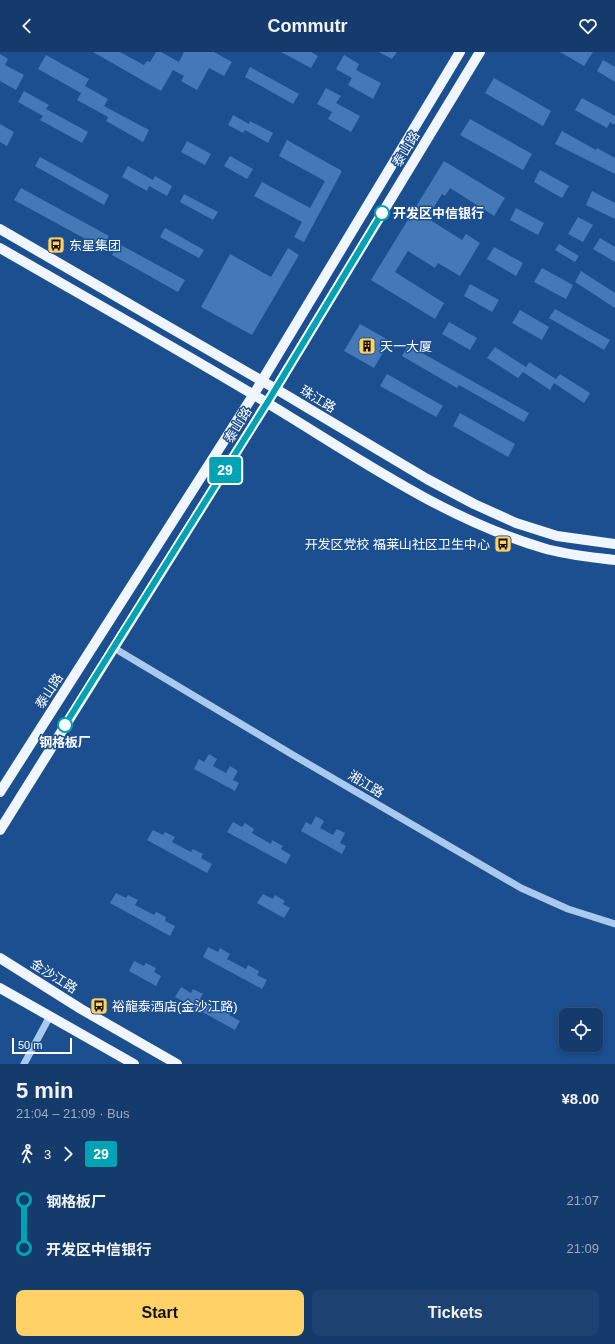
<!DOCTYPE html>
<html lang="en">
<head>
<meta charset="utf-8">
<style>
  body { margin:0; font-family:Arial,"Noto Sans SC",sans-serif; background:#1d4271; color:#f1f3f6; height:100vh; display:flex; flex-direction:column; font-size:15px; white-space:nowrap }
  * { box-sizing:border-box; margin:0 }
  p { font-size:13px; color:#9dadc1 }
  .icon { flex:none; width:22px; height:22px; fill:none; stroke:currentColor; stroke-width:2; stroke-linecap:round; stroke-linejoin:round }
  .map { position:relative; height:1012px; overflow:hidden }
  .drawer { display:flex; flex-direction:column; background:#143b6b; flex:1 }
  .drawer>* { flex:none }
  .badge { padding:0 8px; border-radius:3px; font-size:14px; line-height:26px }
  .tools { position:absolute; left:559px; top:956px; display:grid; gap:8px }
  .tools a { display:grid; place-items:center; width:44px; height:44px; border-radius:8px; background:#143b6b; box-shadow:0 2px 6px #0003,0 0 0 1px #33557e; font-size:20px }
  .scale { position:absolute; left:12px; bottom:10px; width:60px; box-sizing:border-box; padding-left:4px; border:2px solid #fff; border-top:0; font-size:11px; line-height:14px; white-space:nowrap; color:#fff; -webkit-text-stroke:3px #1b4f8f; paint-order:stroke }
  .map>.badge { position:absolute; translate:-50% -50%; box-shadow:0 0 0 2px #fff }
  .legs { display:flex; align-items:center; gap:6px; height:44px; padding:0 16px; font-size:13px }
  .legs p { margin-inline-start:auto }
  .overview { display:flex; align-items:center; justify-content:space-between; height:68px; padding:0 16px }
  h1 { font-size:22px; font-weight:700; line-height:30px }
  .primary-button { display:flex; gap:8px; margin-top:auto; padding:8px 16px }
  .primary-button a { flex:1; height:46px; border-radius:8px; background:#ffd166; color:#111; font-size:16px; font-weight:700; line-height:46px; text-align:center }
  .primary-button a+a { background:#1d4271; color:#f1f3f6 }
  ul { padding:0 16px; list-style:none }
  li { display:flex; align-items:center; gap:14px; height:48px; font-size:15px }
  li i { display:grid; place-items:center; width:6px; height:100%; margin:0 5px; background:currentColor }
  li i::after { content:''; width:10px; height:10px; margin:-5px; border:3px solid; border-radius:50%; background:#143b6b }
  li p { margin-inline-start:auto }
  li:first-child i { background:linear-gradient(#0000 50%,currentColor 0) }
  li:last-child i { background:linear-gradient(currentColor 50%,#0000 0) }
  header { display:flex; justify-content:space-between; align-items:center; height:52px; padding:0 16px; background:#143b6b; font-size:18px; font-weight:700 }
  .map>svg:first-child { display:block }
  .building { fill:#4478b7 }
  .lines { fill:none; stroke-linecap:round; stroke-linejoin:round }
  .minor { stroke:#a9c9ee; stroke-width:7 }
  .major { stroke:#f0f6ff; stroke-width:10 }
  .line-1-casing { stroke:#fff; stroke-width:9 }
  .line-1 { stroke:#00a3b4; stroke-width:6 }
  .stop-1-dot { fill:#fff; stroke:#00a3b4; stroke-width:2 }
  .labels { text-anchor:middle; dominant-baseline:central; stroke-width:3; stroke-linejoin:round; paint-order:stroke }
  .street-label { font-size:13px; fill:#fff; stroke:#1b4f8f }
  .stop-label { font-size:13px; font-weight:bold; fill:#fff; stroke:#1b4f8f; text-anchor:start }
  .poi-label { font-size:13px; fill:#fff; stroke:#1b4f8f; text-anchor:start }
</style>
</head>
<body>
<header><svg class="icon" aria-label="back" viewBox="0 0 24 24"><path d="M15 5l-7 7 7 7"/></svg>Commutr<svg class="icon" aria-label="heart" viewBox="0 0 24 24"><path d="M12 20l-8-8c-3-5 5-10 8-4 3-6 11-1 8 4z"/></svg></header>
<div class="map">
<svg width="615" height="1012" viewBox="0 0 615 1012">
  <rect width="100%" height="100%" fill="#1b4f8f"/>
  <g class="building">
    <polygon points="93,0 120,0 144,13 147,9 150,10 156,0 161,0 179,10 184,0 214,0 232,10 224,24 209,16 197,38 181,29 184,24 173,18 161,39"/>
    <polygon points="281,0 311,0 318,4 311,16"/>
    <polygon points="379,0 397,0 392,7"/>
    <polygon points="560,0 593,0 584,14"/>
    <polygon points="0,2 8,7 5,13 24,23 16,38 0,29"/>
    <polygon points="46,3 89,27 85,34 108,47 104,54 149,78 143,90 106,69 108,65 77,48 81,41 38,17"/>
    <polygon points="344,3 359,12 356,18 381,31 373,47 348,33 352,26 336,17"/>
    <polygon points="603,8 615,15 615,30 597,19"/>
    <polygon points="250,15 299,42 293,52 245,25"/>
    <polygon points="494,26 551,59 543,74 485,41"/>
    <polygon points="326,36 341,44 336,51 360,64 351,80 328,67 332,60 317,52"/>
    <polygon points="24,39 49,53 46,57 88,80 82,91 40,68 43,64 18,50"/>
    <polygon points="582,46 615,64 615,73 610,70 607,76 575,58"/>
    <polygon points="233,63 249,72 250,69 273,81 268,91 245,78 243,81 228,73"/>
    <polygon points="470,67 532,102 523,118 460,83"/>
    <polygon points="0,72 14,80 7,94 0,90"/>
    <polygon points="562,79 596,98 597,96 615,106 615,122 555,92"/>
    <polygon points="287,88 342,119 304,190 294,185 302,170 254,144 262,130 310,156 325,129 279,104"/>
    <polygon points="187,89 211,102 205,113 181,100"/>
    <polygon points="230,104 253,117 247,127 224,114"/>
    <polygon points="40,105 109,143 104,153 35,114"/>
    <polygon points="444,109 505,146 494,164 450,136 445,144 442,142 427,166 462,188 466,182 480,191 460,224 438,211 435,216 408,199 395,220 444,251 435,267 371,228"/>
    <polygon points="128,114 153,128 155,124 172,134 167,144 149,134 147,139 122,125"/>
    <polygon points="540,118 569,134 562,146 534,130"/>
    <polygon points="21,136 109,184 102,196 14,148"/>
    <polygon points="592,139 615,151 615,167 586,153"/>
    <polygon points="184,142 218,160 213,168 180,150"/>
    <polygon points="516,156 544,171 538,183 510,168"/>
    <polygon points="578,165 593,173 583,190 568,182"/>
    <polygon points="165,176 204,198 199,206 160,185"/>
    <polygon points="600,186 615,195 615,210 593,197"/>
    <polygon points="119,192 185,228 178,240 112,203"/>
    <polygon points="559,192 579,204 575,210 555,198"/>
    <polygon points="494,195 523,211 516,224 487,207"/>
    <polygon points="288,196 299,203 252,283 201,255 230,202 271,225"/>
    <polygon points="542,216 573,233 566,247 534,230"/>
    <polygon points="581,219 615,241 615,256 575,230"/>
    <polygon points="470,232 499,248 492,260 464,244"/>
    <polygon points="555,257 610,288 604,298 549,266"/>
    <polygon points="520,258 549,275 542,288 512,271"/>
    <polygon points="449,270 477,286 470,298 442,282"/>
    <polygon points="360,272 390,289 374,316 344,299"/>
    <polygon points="408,293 529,361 524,370 459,333 457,336 402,304"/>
    <polygon points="495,295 526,315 529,310 556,327 560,322 590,341 584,351 554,331 550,338 523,320 518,326 487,306"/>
    <polygon points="387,322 443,354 436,365 380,334"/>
    <polygon points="460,361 515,392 508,405 453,374"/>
    <polygon points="209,702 217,707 213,714 226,721 230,714 238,719 233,728 239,731 235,739 194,717 199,707 204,710"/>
    <polygon points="316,764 324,769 320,776 333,783 337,777 345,781 340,791 346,794 342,802 301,779 306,770 311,773"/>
    <polygon points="233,770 242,775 245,771 254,777 252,781 271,792 272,788 283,794 281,797 291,803 286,812 227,780"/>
    <polygon points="153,778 163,783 165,780 175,785 172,790 191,800 193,797 203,802 201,806 212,812 207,821 147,788"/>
    <polygon points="116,841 126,846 128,843 138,848 135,853 154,863 156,860 166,865 165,869 175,874 170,884 110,851"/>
    <polygon points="263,842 273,847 275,843 285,849 283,852 290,856 284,866 257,851"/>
    <polygon points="208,895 218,900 220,896 230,902 227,907 246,917 248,913 259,919 257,923 267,928 262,937 203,905"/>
    <polygon points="134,909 144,914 146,911 156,916 154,920 161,924 156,934 129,919"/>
    <polygon points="181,935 191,941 193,937 203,942 200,947 219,957 221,954 231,960 229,963 240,969 235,978 175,945"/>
  </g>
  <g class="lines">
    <g class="minor">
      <polyline points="114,596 293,703 521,836 568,857 615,872"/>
      <polyline points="24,1012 50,964"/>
    </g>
    <g class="major">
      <polyline points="0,177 276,337 427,427 474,452 516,471 557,484 615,492"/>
      <path d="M0 196C85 245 170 293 254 343 347 398 438 465 543 496 566 503 591 505 615 508"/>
      <polyline points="0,740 254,342 460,0"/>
      <polyline points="0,778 267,351 480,0"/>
      <polyline points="0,906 81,957 177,1012"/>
      <polyline points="0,936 134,1012"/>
    </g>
  </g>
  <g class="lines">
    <g class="line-1-casing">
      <polyline id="line-1" points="65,673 267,351 382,161"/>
    </g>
    <use href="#line-1" class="line-1"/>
  </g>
  <defs>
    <g id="bus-square" transform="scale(0.9)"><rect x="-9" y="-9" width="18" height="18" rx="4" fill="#ffd166" stroke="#1b4f8f"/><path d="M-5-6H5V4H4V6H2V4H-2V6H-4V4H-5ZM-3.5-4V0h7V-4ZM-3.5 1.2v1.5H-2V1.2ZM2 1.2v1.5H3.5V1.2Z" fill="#111"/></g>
    <g id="building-square" transform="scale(0.9)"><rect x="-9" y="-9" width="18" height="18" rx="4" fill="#ffd166" stroke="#1b4f8f"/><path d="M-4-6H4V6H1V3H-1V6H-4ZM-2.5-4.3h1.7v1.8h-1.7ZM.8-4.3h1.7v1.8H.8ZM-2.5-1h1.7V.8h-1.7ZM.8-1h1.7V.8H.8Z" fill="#111"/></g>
  </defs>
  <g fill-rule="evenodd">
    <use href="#bus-square" x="56" y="193"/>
    <use href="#building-square" x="367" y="294"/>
    <use href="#bus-square" x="503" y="492"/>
    <use href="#bus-square" x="99" y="954"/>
  </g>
  <g class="stop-1-dot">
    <circle cx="382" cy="161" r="7"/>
    <circle cx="65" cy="673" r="7"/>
  </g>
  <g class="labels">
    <g class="street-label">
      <text transform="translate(406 97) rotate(-59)">泰山路</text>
      <text transform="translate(318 347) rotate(31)">珠江路</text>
      <text transform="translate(238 373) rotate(-58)">泰山路</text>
      <text transform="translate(49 639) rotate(-57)">泰山路</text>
      <text transform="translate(366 732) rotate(31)">湘江路</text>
      <text transform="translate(54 924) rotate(32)">金沙江路</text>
    </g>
    <g class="stop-label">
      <text x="393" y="161">开发区中信银行</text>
      <text x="65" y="690" text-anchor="middle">钢格板厂</text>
    </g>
    <g class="poi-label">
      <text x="69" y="193">东星集团</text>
      <text x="380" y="294">天一大厦</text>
      <text x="490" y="492" text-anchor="end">开发区党校 福莱山社区卫生中心</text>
      <text x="112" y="954">裕龍泰酒店(金沙江路)</text>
    </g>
  </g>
</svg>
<div class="tools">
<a><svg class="icon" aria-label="locate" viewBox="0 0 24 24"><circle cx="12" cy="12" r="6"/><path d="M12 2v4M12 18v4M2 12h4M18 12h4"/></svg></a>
</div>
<div class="scale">50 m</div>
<b class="badge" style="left:225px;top:418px;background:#00a3b4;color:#fff">29</b>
</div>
<section class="drawer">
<div class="overview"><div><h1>5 min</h1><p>21:04 – 21:09 · Bus</p></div><b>¥8.00</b></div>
<div class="legs"><svg class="icon" aria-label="walk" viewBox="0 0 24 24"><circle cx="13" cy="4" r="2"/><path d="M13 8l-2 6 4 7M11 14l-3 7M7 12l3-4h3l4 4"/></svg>3<svg class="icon" aria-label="forward" viewBox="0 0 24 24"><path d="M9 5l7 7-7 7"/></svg><b class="badge" style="background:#00a3b4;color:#fff">29</b></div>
<ul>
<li><i style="color:#00a3b4"></i><b>钢格板厂</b><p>21:07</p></li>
<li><i style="color:#00a3b4"></i><b>开发区中信银行</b><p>21:09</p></li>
</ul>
<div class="primary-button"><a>Start</a><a>Tickets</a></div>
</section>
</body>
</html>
